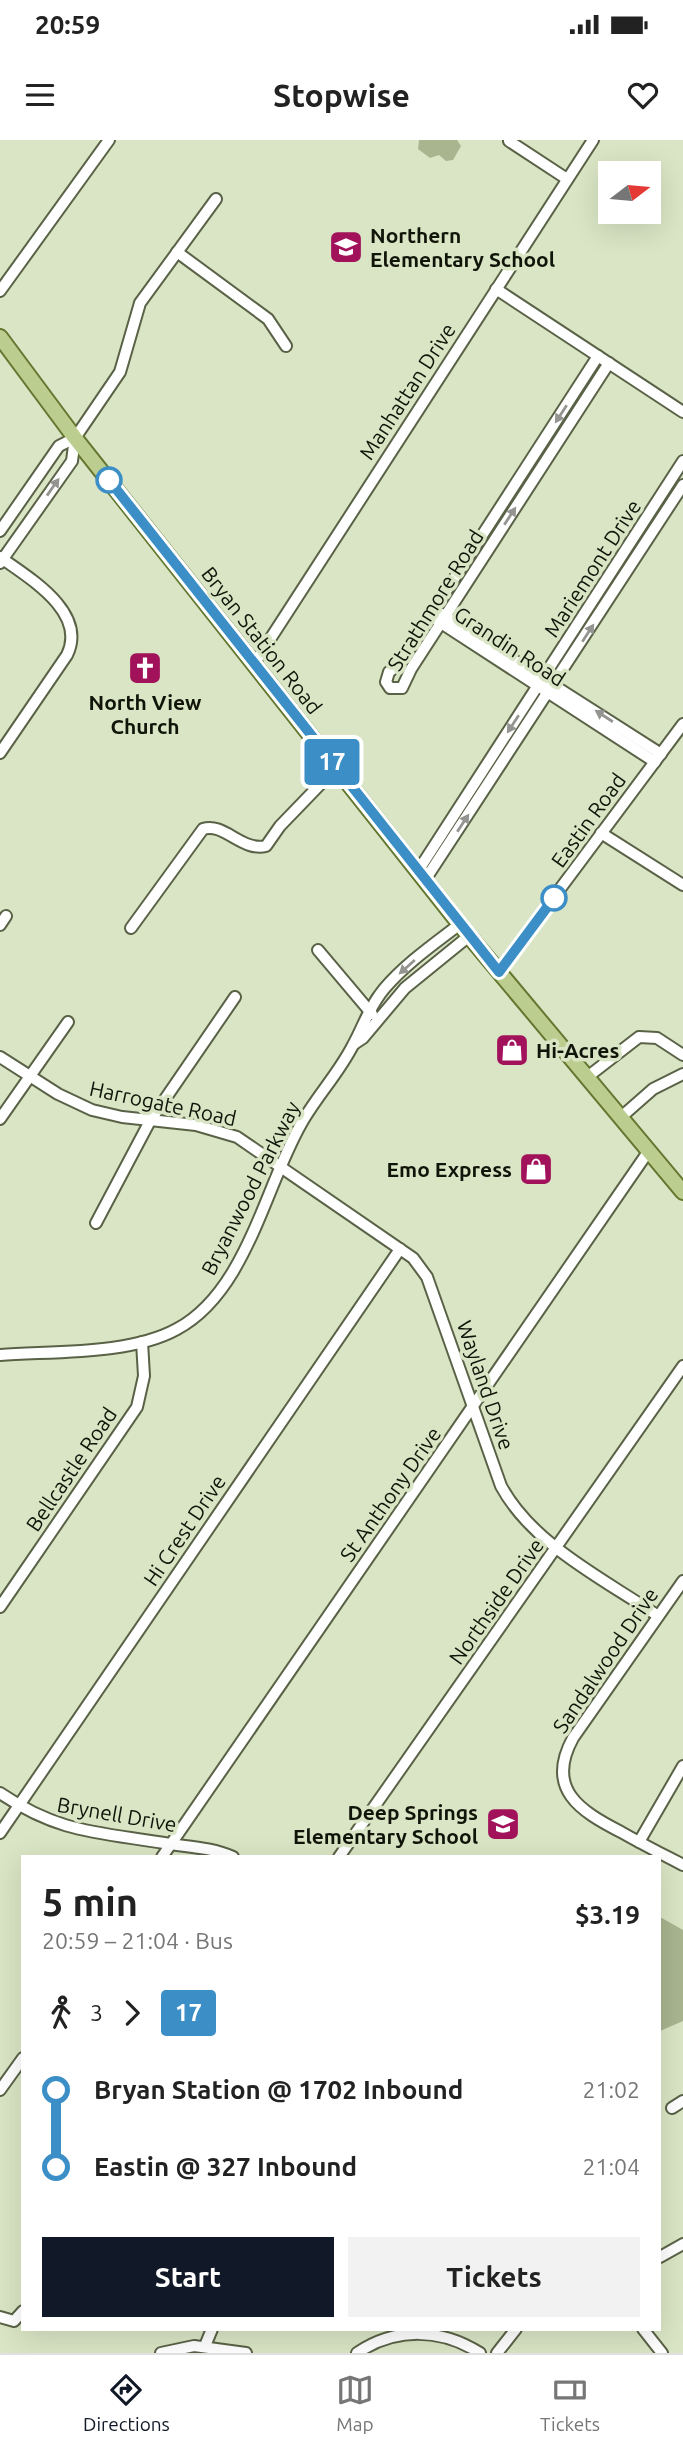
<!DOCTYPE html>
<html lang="en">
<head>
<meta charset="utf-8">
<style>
  body { margin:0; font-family:Ubuntu,sans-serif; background:#f2f2f2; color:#222; height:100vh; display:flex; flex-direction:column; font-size:26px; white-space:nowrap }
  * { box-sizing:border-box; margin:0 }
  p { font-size:23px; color:#767676 }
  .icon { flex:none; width:38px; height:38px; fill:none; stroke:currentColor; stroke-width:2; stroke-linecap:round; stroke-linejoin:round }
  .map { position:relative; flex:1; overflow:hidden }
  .drawer { position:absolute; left:21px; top:1715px; width:640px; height:476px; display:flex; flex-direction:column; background:#fff; border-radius:0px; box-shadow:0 7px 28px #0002 }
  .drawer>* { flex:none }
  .badge { padding:0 14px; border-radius:5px; font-size:24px; line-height:46px }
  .needle { width:46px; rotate:74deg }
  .fabs { position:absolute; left:598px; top:21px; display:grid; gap:14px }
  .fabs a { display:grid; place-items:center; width:63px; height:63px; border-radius:0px; background:#fff; box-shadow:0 7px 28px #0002; font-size:35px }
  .map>.badge { position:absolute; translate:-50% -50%; box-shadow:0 0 0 4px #fff }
  .legs { display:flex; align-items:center; gap:10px; height:77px; padding:0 21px; font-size:23px }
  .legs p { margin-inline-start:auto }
  .headline { display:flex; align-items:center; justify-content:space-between; height:119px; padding:0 21px }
  h1 { font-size:38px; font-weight:700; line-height:52px }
  .primary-button { display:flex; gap:14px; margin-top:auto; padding:14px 21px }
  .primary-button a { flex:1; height:80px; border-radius:0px; background:#111827; color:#fff; font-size:28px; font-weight:700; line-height:80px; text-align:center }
  .primary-button a+a { background:#f2f2f2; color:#222 }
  ul { padding:0 21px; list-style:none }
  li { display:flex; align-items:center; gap:24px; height:77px; font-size:26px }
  li i { display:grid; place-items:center; width:10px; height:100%; margin:0 9px; background:currentColor }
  li i::after { content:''; width:18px; height:18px; margin:-9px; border:5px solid; border-radius:50%; background:#fff }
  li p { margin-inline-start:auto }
  li:first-child i { background:linear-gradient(#0000 50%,currentColor 0) }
  li:last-child i { background:linear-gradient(currentColor 50%,#0000 0) }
  .status { display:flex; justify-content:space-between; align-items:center; height:49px; padding:0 35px; background:#fff; direction:ltr }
  .status svg { height:19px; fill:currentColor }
  header { display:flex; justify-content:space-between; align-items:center; height:91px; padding:0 21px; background:#fff; font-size:32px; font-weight:700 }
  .menu { display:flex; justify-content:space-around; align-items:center; height:98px; border-top:2px solid #e0e0e0; background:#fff; font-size:19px; color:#767676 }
  .menu a { display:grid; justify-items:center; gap:4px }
  .menu .active { color:#111827 }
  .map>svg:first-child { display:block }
  .green { fill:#a8b58f }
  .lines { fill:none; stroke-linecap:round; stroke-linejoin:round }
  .minor-casing { stroke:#596246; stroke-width:14 }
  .major-casing { stroke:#647730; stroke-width:18 }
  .minor { stroke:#fff; stroke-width:10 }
  .major { stroke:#bcce8f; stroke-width:14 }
  .oneway { fill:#949590 }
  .line-1-casing { stroke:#fff; stroke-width:16 }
  .line-1 { stroke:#3c8fc6; stroke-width:10 }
  .stop-1-dot { fill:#fff; stroke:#3c8fc6; stroke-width:3.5 }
  .labels { text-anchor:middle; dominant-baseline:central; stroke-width:7; stroke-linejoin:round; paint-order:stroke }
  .poi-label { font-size:21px; font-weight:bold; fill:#111409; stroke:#dae5c5; text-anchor:start }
  .street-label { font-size:21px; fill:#111409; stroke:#dae5c5 }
</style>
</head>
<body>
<div class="status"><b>20:59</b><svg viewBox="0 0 49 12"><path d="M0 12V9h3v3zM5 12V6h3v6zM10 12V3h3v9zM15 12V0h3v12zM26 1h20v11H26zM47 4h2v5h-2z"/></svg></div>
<header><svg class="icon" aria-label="menu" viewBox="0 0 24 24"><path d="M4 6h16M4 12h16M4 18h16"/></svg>Stopwise<svg class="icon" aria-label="heart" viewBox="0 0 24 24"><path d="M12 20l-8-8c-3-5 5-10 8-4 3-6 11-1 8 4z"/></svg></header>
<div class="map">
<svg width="683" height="2213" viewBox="0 0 683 2213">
  <rect width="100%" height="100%" fill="#dae5c5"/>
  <g class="green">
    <polygon points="419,0 457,0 461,6 453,20 446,21 439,15 430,18 418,9"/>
    <polygon points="660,1777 683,1790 683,1881 660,1891"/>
  </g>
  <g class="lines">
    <g class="minor-casing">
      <g id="minor">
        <polyline points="509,1 567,39"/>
        <polyline points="177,112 268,179 286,206"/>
        <polyline points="496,149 683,272"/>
        <polyline points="0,151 109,0"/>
        <polyline points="598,216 399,524 389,532 386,542 390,548 402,548 411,529 609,223"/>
        <polyline points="0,391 59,306 75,298"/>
        <path d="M0 417C29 438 88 472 67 515L0 613"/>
        <polyline points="0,423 72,321 75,298 120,232 140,163 216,59"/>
        <polyline points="442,474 661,614"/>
        <polyline points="438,481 655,622"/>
        <polyline points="254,524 593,0"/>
        <polyline points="601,693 683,745"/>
        <polyline points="418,731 683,321"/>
        <polyline points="425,740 683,345"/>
        <polyline points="0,785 6,776"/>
        <path d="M131 788 203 689C224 682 242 712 266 706L280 686 336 628"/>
        <polyline points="318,810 372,874"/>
        <polyline points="498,832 683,584"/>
        <polyline points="354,904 363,898 405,848 469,796"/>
        <path d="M0 917 58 954 92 970 122 977 196 985 237 997 413 1118 427 1137 501 1346C533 1405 604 1439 658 1476"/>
        <polyline points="586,938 639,897 657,898 683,915"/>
        <polyline points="620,978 653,949 683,934"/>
        <polyline points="0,979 68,882"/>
        <polyline points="96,1083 150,981 235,857"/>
        <path d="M0 1215C53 1211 130 1215 177 1189 246 1152 264 1049 301 984 316 957 339 933 353 905 364 885 369 867 384 849 405 824 434 804 460 784"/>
        <path d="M683 1441 573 1598C545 1649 580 1671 621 1692 642 1704 662 1714 683 1725"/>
        <polyline points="0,1467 137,1267 144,1236 142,1202"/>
        <path d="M0 1653C60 1694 100 1692 170 1704 191 1707 213 1708 233 1717"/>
        <polyline points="0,1693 400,1109"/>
        <polyline points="639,1702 683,1626"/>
        <polyline points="162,1717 648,1012"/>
        <polyline points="339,1717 683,1226"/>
        <polyline points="0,1950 23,1918"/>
        <polyline points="672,1968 683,1961"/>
        <polyline points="660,2117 683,2104"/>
        <polyline points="0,2177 14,2181 23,2171"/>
        <polyline points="643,2189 662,2213"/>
        <polyline points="205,2206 212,2189"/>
        <polyline points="161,2213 194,2206 246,2213"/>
        <path d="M357 2213C396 2187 441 2188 480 2213"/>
        <polyline points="497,2213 516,2189"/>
      </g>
    </g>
    <g class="major-casing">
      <polyline id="major" points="0,197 75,298 469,796 683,1052"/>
    </g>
    <use href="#minor" class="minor"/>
    <use href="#major" class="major"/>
  </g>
  <defs><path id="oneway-solid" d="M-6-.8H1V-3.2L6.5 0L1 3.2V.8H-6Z" transform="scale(1.75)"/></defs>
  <g class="oneway">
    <use href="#oneway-solid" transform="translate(561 274) rotate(123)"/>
    <use href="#oneway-solid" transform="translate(53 347) rotate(-55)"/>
    <use href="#oneway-solid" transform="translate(510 376) rotate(-57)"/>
    <use href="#oneway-solid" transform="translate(588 493) rotate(-57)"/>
    <use href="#oneway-solid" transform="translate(604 576) rotate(-147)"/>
    <use href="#oneway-solid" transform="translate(513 584) rotate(123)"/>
    <use href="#oneway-solid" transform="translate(463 683) rotate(-57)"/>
    <use href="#oneway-solid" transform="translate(407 827) rotate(138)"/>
  </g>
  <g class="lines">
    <g class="line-1-casing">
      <polyline id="line-1" points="109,340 499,832 554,758"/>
    </g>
    <use href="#line-1" class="line-1"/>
  </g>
  <defs>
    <g id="school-square" transform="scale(1.75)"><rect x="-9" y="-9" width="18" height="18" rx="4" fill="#a1125a" stroke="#dae5c5"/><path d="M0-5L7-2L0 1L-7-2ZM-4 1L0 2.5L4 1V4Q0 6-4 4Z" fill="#fff"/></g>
    <g id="church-square" transform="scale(1.75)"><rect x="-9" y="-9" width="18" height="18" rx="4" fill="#a1125a" stroke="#dae5c5"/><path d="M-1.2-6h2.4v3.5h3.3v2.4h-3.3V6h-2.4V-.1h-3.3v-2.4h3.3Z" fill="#fff"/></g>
    <g id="shop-square" transform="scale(1.75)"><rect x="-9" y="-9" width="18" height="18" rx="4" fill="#a1125a" stroke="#dae5c5"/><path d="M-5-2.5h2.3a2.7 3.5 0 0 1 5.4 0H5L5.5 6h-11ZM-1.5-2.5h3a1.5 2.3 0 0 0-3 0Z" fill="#fff"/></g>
  </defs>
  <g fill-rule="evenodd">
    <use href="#school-square" x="346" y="107"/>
    <use href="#church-square" x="145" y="528"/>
    <use href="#shop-square" x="512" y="910"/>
    <use href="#shop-square" x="536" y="1029"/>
    <use href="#school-square" x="503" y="1684"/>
  </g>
  <g class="stop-1-dot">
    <circle cx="109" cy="340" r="12"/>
    <circle cx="554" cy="758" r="12"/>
  </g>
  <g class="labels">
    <g class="poi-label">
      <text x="370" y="95">Northern<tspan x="370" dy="24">Elementary School</tspan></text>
      <text x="145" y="562" text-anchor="middle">North View<tspan x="145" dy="24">Church</tspan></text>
      <text x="536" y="910">Hi-Acres</text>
      <text x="512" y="1029" text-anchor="end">Emo Express</text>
      <text x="478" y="1672" text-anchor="end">Deep Springs<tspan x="478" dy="24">Elementary School</tspan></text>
    </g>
    <g class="street-label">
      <text transform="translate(407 251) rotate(-57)">Manhattan Drive</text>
      <text transform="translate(592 428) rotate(-57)">Mariemont Drive</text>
      <text transform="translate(435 460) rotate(-58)">Strathmore Road</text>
      <text transform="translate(262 500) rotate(52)">Bryan Station Road</text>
      <text transform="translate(510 506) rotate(33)">Grandin Road</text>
      <text transform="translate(588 680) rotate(-54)">Eastin Road</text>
      <text transform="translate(163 963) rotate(12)">Harrogate Road</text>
      <text transform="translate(250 1048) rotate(-63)">Bryanwood Parkway</text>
      <text transform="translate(486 1245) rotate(71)">Wayland Drive</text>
      <text transform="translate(71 1329) rotate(-56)">Bellcastle Road</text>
      <text transform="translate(390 1354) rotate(-55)">St Anthony Drive</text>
      <text transform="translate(184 1390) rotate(-56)">Hi Crest Drive</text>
      <text transform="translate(496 1461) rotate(-55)">Northside Drive</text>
      <text transform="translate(605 1520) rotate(-56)">Sandalwood Drive</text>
      <text transform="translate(117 1674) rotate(10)">Brynell Drive</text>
    </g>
  </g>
</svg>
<div class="fabs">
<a><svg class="needle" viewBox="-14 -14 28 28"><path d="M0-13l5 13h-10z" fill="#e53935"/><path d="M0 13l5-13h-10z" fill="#767676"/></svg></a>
</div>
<b class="badge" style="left:332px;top:622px;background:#3c8fc6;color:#fff">17</b>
<section class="drawer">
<div class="headline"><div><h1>5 min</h1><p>20:59 – 21:04 · Bus</p></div><b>$3.19</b></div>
<div class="legs"><svg class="icon" aria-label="walk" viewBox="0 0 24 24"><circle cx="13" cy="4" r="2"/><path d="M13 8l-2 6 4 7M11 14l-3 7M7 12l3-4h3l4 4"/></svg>3<svg class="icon" aria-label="forward" viewBox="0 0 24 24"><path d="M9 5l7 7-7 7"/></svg><b class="badge" style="background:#3c8fc6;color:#fff">17</b></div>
<ul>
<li><i style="color:#3c8fc6"></i><b>Bryan Station @ 1702 Inbound</b><p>21:02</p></li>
<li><i style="color:#3c8fc6"></i><b>Eastin @ 327 Inbound</b><p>21:04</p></li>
</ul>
<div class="primary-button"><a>Start</a><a>Tickets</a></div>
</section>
</div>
<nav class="menu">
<a class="active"><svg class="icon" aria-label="directions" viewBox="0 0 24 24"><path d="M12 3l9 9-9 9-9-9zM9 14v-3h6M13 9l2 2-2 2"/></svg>Directions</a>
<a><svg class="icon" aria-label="map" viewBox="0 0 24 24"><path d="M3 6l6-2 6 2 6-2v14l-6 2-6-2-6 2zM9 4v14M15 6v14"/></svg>Map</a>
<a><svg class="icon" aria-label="tickets" viewBox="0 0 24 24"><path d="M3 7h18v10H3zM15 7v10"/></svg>Tickets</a>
</nav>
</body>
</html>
